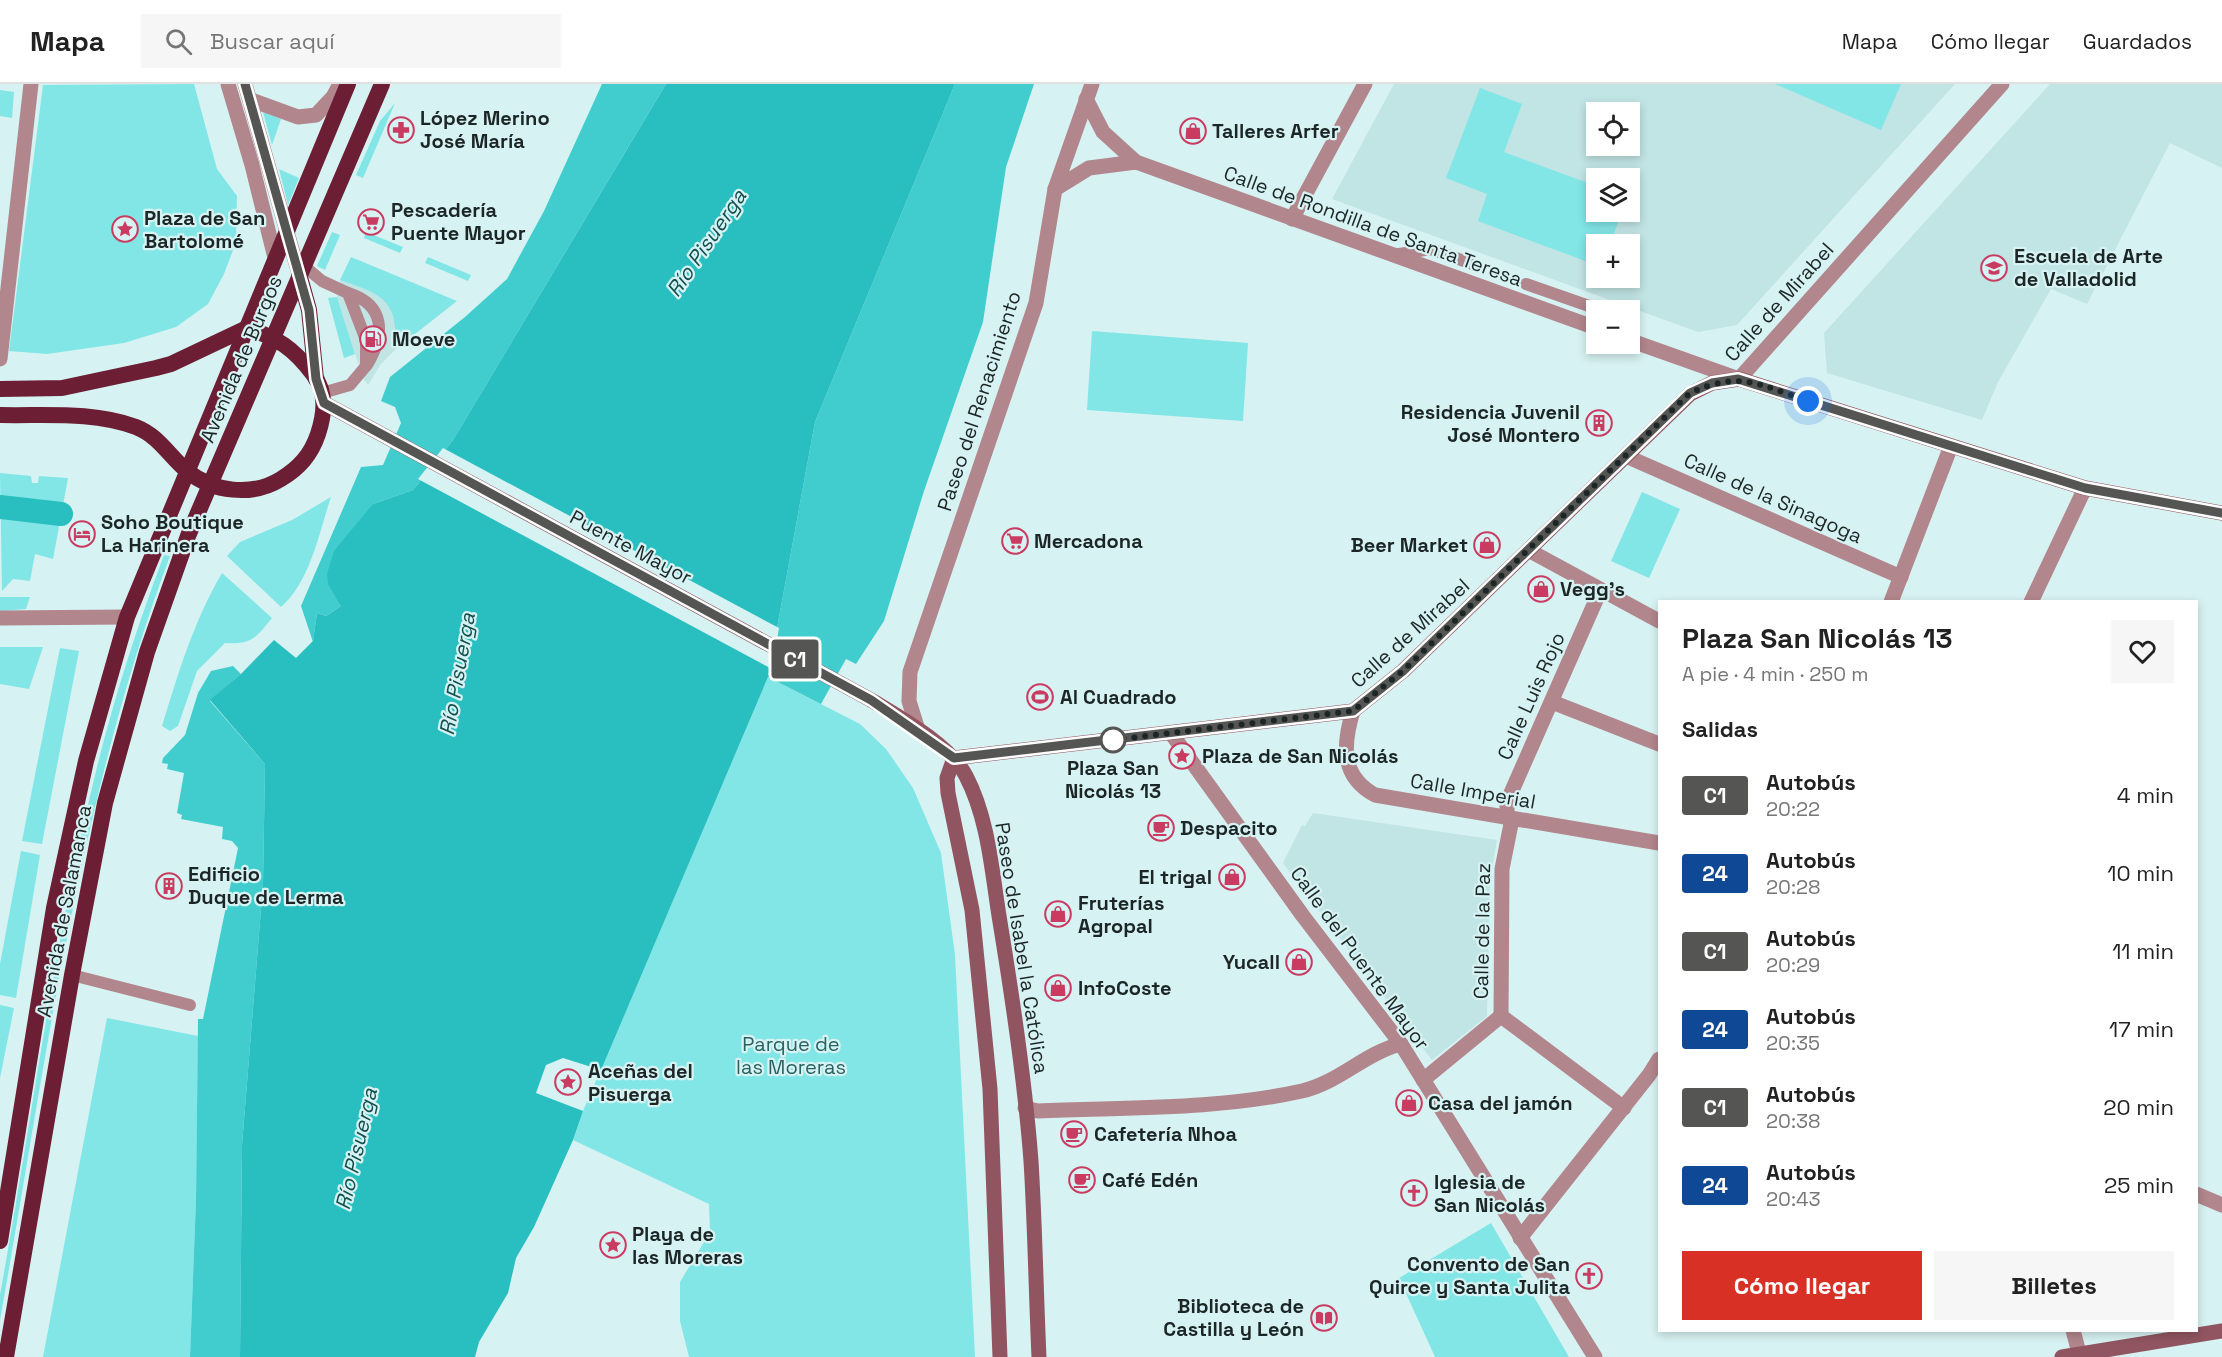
<!DOCTYPE html>
<html lang="es">
<head>
<meta charset="utf-8">
<style>
  body { margin:0; font-family:"Space Grotesk",sans-serif; background:#f6f6f6; color:#222; height:100vh; display:flex; flex-direction:column; font-size:22px; white-space:nowrap }
  * { box-sizing:border-box; margin:0 }
  p { font-size:20px; color:#767676 }
  .icon { flex:none; width:33px; height:33px; fill:none; stroke:currentColor; stroke-width:2; stroke-linecap:round; stroke-linejoin:round }
  .map { position:relative; flex:1; overflow:hidden }
  .panel { position:absolute; left:1658px; top:516px; width:540px; height:732px; display:flex; flex-direction:column; background:#fff; border-radius:0px; box-shadow:0 3px 9px #0003 }
  .panel>* { flex:none }
  .badge { padding:0 12px; border-radius:4px; font-size:21px; line-height:39px }
  .buttons { position:absolute; left:1586px; top:18px; display:grid; gap:12px }
  .buttons a { display:grid; place-items:center; width:54px; height:54px; border-radius:0px; background:#fff; box-shadow:0 3px 9px #0003; font-size:30px }
  .you { position:absolute; width:30px; height:30px; margin:-15px; border:4px solid #fff; border-radius:50%; background:#1a73e8; box-shadow:0 0 0 9px #1a73e833 }
  .map>.badge { position:absolute; translate:-50% -50%; box-shadow:0 0 0 3px #fff }
  h2 { padding:0 24px; font-size:22px; line-height:54px }
  .round { display:grid; place-items:center; flex:none; width:63px; height:63px; border-radius:0px; background:#f6f6f6 }
  .summary { display:flex; align-items:center; justify-content:space-between; height:102px; padding:0 24px }
  h1 { font-size:28px; font-weight:600; line-height:45px }
  .button { display:flex; gap:12px; margin-top:auto; padding:12px 24px }
  .button a { flex:1; height:69px; border-radius:0px; background:#d93025; color:#fff; font-size:24px; font-weight:600; line-height:69px; text-align:center }
  .button a+a { background:#f6f6f6; color:#222 }
  ul { padding:0; list-style:none }
  li { display:flex; align-items:center; gap:18px; height:78px; padding:0 24px }
  li div { flex:1 }
  li b { display:block; font-size:22px }
  li em { font-style:normal }
  li .badge { min-width:66px; font-weight:700; text-align:center }
  header { display:flex; align-items:center; gap:36px; box-sizing:border-box; height:84px; padding:0 30px; background:#fff; border-bottom:2px solid #e0e0e0 }
  header strong { font-size:28px }
  nav { display:flex; gap:33px; margin-inline-start:auto; font-size:21px }
  .search { width:420px; height:54px; background:#f6f6f6; display:flex; align-items:center; gap:15px; box-sizing:border-box; padding:0 21px; border-radius:0px; color:#767676; font-size:22px }
  .map>svg:first-child { display:block }
  .built { fill:#c1e4e4; fill-rule:evenodd }
  .green { fill:#82e6e6 }
  .forest { fill:#41cdce }
  .water { fill:#29bebf }
  .pier { fill:#d7f2f2 }
  .lines { fill:none; stroke-linecap:round; stroke-linejoin:round }
  .canal { stroke:#29bebf; stroke-width:24 }
  .service { stroke:#b1868c; stroke-width:12 }
  .pedestrian { stroke:#b1868c; stroke-width:15 }
  .minor { stroke:#b1868c; stroke-width:15 }
  .tertiary { stroke:#b1868c; stroke-width:15 }
  .secondary { stroke:#905560; stroke-width:15 }
  .trunk { stroke:#6c1e34; stroke-width:16 }
  .line-casing { stroke:#fff; stroke-width:14 }
  .line { stroke:#555553; stroke-width:9 }
  .walk { stroke:#1c2626; stroke-width:6; stroke-dasharray:0 10.8 }
  .stop-dot { fill:#fff; stroke:#555553; stroke-width:3 }
  .labels { text-anchor:middle; dominant-baseline:central; stroke-width:4.5; stroke-linejoin:round; paint-order:stroke }
  .poi-label { font-size:20px; font-weight:bold; fill:#1c2626; stroke:#d7f2f2; text-anchor:start }
  .street-label { font-size:20px; fill:#1c2626; stroke:#d7f2f2 }
  .stop-label { font-size:20px; font-weight:bold; fill:#1c2626; stroke:#d7f2f2 }
  .park-label { font-size:20px; fill:#296161; stroke:#d7f2f2 }
  .water-label { font-size:21px; font-style:italic; fill:#144f50; stroke:#d7f2f2 }
</style>
</head>
<body>
<header>
<strong>Mapa</strong>
<div class="search"><svg class="icon" aria-label="search" viewBox="0 0 24 24"><circle cx="10" cy="10" r="6"/><path d="M15 15l6 6"/></svg>Buscar aquí</div>
<nav><a>Mapa</a><a>Cómo llegar</a><a>Guardados</a></nav>
</header>
<div class="map">
<svg width="2222" height="1273" viewBox="0 0 2222 1273">
  <rect width="100%" height="100%" fill="#d7f2f2"/>
  <g class="built">
    <path d="M1394 0H1955L1737 241 1698 248 1332 115ZM1596 28H1629V62H1596ZM1596 94H1629V128H1596ZM1596 160H1629V194H1596Z"/>
    <polygon points="2050,0 2222,0 2222,84 2170,59 2087,220 2051,205 1998,298 1982,336 1827,289 1824,249"/>
    <polygon points="340,196 374,207 388,218 397,245 396,265 381,280 368,301 363,294 337,213"/>
    <polygon points="1313,729 1497,756 1490,795 1487,932 1432,976 1283,779 1302,741 1305,742"/>
  </g>
  <g class="green">
    <polygon points="194,0 217,85 237,112 236,158 224,190 208,220 176,243 124,259 47,270 9,267 43,1"/>
    <polygon points="1775,0 1901,0 1881,46"/>
    <polygon points="1480,4 1522,20 1504,68 1596,102 1596,128 1622,128 1610,160 1596,160 1596,181 1478,137 1487,110 1446,94"/>
    <polygon points="0,6 14,8 12,34 0,32"/>
    <polygon points="395,19 363,94 356,91 380,37"/>
    <polygon points="263,28 281,35 272,61"/>
    <polygon points="279,85 299,94 288,121"/>
    <polygon points="332,148 340,151 325,186 317,182"/>
    <polygon points="366,148 403,163 400,169 364,154"/>
    <path d="M351 173 457 217 396 265C397 215 384 211 340 196Z"/>
    <polygon points="428,173 471,191 468,197 425,179"/>
    <polygon points="337,213 355,270 344,274 328,214"/>
    <polygon points="1092,247 1248,259 1243,337 1087,326"/>
    <polygon points="0,389 31,392 32,399 38,399 39,392 68,394 53,475 35,470 30,497 13,495 2,507"/>
    <polygon points="1642,408 1680,425 1649,494 1611,477"/>
    <path d="M331 413C319 449 310 498 281 523L227 472 240 458 292 436Z"/>
    <path d="M164 471 170 472C78 718 46 979 0 1236V1211C32 1035 54 857 97 683 115 611 138 540 164 471Z"/>
    <path d="M222 489 272 534C256 554 251 561 225 559L197 587 178 642 170 647 162 642C179 587 193 539 222 489Z"/>
    <polygon points="0,513 30,513 26,525 0,527"/>
    <polygon points="0,563 43,563 29,605 0,600"/>
    <polygon points="60,564 79,567 42,760 22,757"/>
    <polygon points="768,593 860,640 886,665 913,704 941,769 955,871 975,1273 689,1273 680,1237 680,1198 710,1148 709,1120 573,1056 583,1027"/>
    <polygon points="21,767 40,771 16,914 0,911 0,880"/>
    <polygon points="0,921 14,924 0,994"/>
    <polygon points="107,934 198,952 196,1115 190,1273 43,1273"/>
    <polygon points="1491,1139 1569,1273 1435,1273 1399,1194"/>
  </g>
  <g class="forest">
    <polygon points="602,0 666,0 453,356 413,406 373,420 341,522 326,532 317,529 313,558 301,522 361,383 383,381 401,339 395,323 381,317 390,293 465,233 507,195 544,127"/>
    <polygon points="955,0 1034,0 1006,83 983,238 924,407 884,537 856,580 846,575 821,620 768,593 815,338"/>
    <polygon points="233,582 241,590 210,617 265,680 263,800 242,1061 240,1273 190,1273 196,1115 198,935 203,935 238,764 232,757 222,755 223,743 181,735 182,731 177,729 184,689 167,685 168,680 162,679 163,674 185,651 198,609 211,587"/>
  </g>
  <polygon class="water" points="666,0 955,0 815,338 768,593 601,986 563,974 546,981 536,1009 583,1027 573,1056 534,1143 516,1174 508,1209 479,1258 475,1273 240,1273 242,1061 263,800 265,680 210,616 241,590 274,556 296,574 313,557 317,529 326,532 341,522 328,500 327,490 334,467 373,420 413,406 453,356"/>
  <polygon class="pier" points="443,364 779,544 772,585 418,395"/>
  <g class="lines">
    <polyline class="canal" points="0,423 61,430"/>
    <g class="service">
      <polyline points="1393,171 1431,165 1478,182"/>
      <polyline points="303,181 322,197 348,209 366,256 366,282 350,301 322,309"/>
      <polyline points="1526,200 1589,222 1596,230"/>
      <path d="M348 209C386 221 385 251 367 281"/>
      <polyline points="72,891 190,921"/>
    </g>
    <g class="pedestrian">
      <polyline points="0,275 31,0"/>
      <polyline points="1423,996 1501,932 1624,1024"/>
      <polyline points="1520,1154 1649,991 1659,975"/>
    </g>
    <g class="minor">
      <polyline points="228,0 252,81 275,174"/>
      <polyline points="1086,15 1103,48 1136,78 1596,244"/>
      <polyline points="251,16 298,33 316,31 333,13 340,0"/>
      <polyline points="1055,105 1089,84 1136,78"/>
      <polyline points="1292,135 1365,0"/>
      <polyline points="1629,256 1739,295"/>
      <polyline points="1628,373 1901,493"/>
      <polyline points="1530,467 1659,537"/>
      <polyline points="1891,518 1951,362"/>
      <polyline points="2031,518 2085,404"/>
      <polyline points="0,534 127,533"/>
      <polyline points="1552,618 1659,660"/>
      <path d="M1353 627C1343 660 1340 692 1375 711L1659 759"/>
      <polyline points="918,646 909,617 910,588 1036,219 1055,105 1092,0"/>
      <polyline points="1171,649 1303,832 1401,960 1595,1273"/>
      <polyline points="1507,734 1507,718 1600,507"/>
      <polyline points="1501,932 1502,785 1512,735"/>
      <path d="M1025 1024 1038 1027C1126 1023 1216 1026 1302 1007 1338 999 1365 969 1401 960"/>
      <polyline points="2196,1110 2222,1121"/>
      <polyline points="2073,1246 2080,1273"/>
    </g>
    <g class="tertiary">
      <polyline points="245,0 299,190"/>
      <polyline points="1739,295 2002,0"/>
    </g>
    <g class="secondary">
      <path d="M324 319 871 616C901 634 950 661 966 692 989 736 992 790 1000 838 1013 917 1025 997 1031 1077 1035 1142 1036 1208 1039 1273"/>
      <polyline points="954,674 1353,627 1403,587 1690,310 1712,299 1739,295 2085,404 2222,429"/>
      <polyline points="954,674 947,694 948,709 972,826 990,1005 1000,1273"/>
      <polyline points="2062,1273 2222,1247"/>
    </g>
    <g class="trunk">
      <polyline points="299,190 309,226 316,295"/>
      <polyline points="0,305 62,304 156,284 171,280 247,244"/>
      <path d="M0 331C45 332 93 327 136 343 159 352 169 372 187 387 213 408 252 413 281 395 299 384 311 371 318 350 325 329 327 308 313 290 293 264 278 254 247 244"/>
      <polyline points="0,1157 54,824 86,677 127,533 348,0"/>
      <polyline points="6,1273 72,891 105,719 147,568 188,452 382,0"/>
    </g>
  </g>
  <g class="lines">
    <g class="line-casing">
      <polyline id="line" points="245,0 309,226 316,295 324,319 871,616 954,674 1353,627 1403,587 1690,309 1712,299 1738,295 2085,404 2222,429"/>
    </g>
    <use href="#line" class="line"/>
    <path class="walk" d="M1113 656 1353 627 1403 587 1690 309C1741 286 1759 301 1808 317"/>
  </g>
  <defs>
    <g id="pharmacy-ring" transform="scale(1.35)"><circle r="9.5" fill="#d7f2f2" stroke="#ca3b61" stroke-width="1.5"/><path d="M-2-6h4v4h4v4h-4v4h-4v-4h-4v-4h4Z" fill="#ca3b61"/></g>
    <g id="shop-ring" transform="scale(1.35)"><circle r="9.5" fill="#d7f2f2" stroke="#ca3b61" stroke-width="1.5"/><path d="M-5-2.5h2.3a2.7 3.5 0 0 1 5.4 0H5L5.5 6h-11ZM-1.5-2.5h3a1.5 2.3 0 0 0-3 0Z" fill="#ca3b61"/></g>
    <g id="supermarket-ring" transform="scale(1.35)"><circle r="9.5" fill="#d7f2f2" stroke="#ca3b61" stroke-width="1.5"/><path d="M-6-5.5h2.5l.6 2H6L4.5 2H-2.5L-4.4-4H-6ZM-1.5 3.2a1.3 1.3 0 1 0 .1 0ZM3 3.2a1.3 1.3 0 1 0 .1 0Z" fill="#ca3b61"/></g>
    <g id="sight-ring" transform="scale(1.35)"><circle r="9.5" fill="#d7f2f2" stroke="#ca3b61" stroke-width="1.5"/><path d="M0-6L1.8-2.2L6-1.7L2.9 1.2L3.7 5.4L0 3.3L-3.7 5.4L-2.9 1.2L-6-1.7L-1.8-2.2Z" fill="#ca3b61"/></g>
    <g id="university-ring" transform="scale(1.35)"><circle r="9.5" fill="#d7f2f2" stroke="#ca3b61" stroke-width="1.5"/><path d="M0-5L7-2L0 1L-7-2ZM-4 1L0 2.5L4 1V4Q0 6-4 4Z" fill="#ca3b61"/></g>
    <g id="fuel-ring" transform="scale(1.35)"><circle r="9.5" fill="#d7f2f2" stroke="#ca3b61" stroke-width="1.5"/><path d="M-5.5-6h7V0h2V4h1.3V-2.5L3-4.5l.8-.8L6-3V5H2.5V1h-1V6h-7ZM-4.2-4.7v3.2H.2V-4.7Z" fill="#ca3b61"/></g>
    <g id="building-ring" transform="scale(1.35)"><circle r="9.5" fill="#d7f2f2" stroke="#ca3b61" stroke-width="1.5"/><path d="M-4-6H4V6H1V3H-1V6H-4ZM-2.5-4.3h1.7v1.8h-1.7ZM.8-4.3h1.7v1.8H.8ZM-2.5-1h1.7V.8h-1.7ZM.8-1h1.7V.8H.8Z" fill="#ca3b61"/></g>
    <g id="hotel-ring" transform="scale(1.35)"><circle r="9.5" fill="#d7f2f2" stroke="#ca3b61" stroke-width="1.5"/><path d="M-6-4.5h1.5V1H6V5H4.5V3h-9V5H-6ZM-4 0a1.8 1.8 0 1 1 3.6 0ZM.5 0V-2.5h3Q6-2.5 6 0Z" fill="#ca3b61"/></g>
    <g id="stadium-ring" transform="scale(1.35)"><circle r="9.5" fill="#d7f2f2" stroke="#ca3b61" stroke-width="1.5"/><path d="M0-5a6.5 5 0 1 0 0 10a6.5 5 0 1 0 0-10ZM-3.5-1.8h7v3.6h-7Z" fill="#ca3b61"/></g>
    <g id="cafe-ring" transform="scale(1.35)"><circle r="9.5" fill="#d7f2f2" stroke="#ca3b61" stroke-width="1.5"/><path d="M-5.5-4.5H6V0H3Q3 3.5 0 3.5H-2.5Q-5.5 3.5-5.5 0ZM3-3.2v2h1.7v-2ZM-6 4.5H4V6H-6Z" fill="#ca3b61"/></g>
    <g id="church-ring" transform="scale(1.35)"><circle r="9.5" fill="#d7f2f2" stroke="#ca3b61" stroke-width="1.5"/><path d="M-1.2-6h2.4v3.5h3.3v2.4h-3.3V6h-2.4V-.1h-3.3v-2.4h3.3Z" fill="#ca3b61"/></g>
    <g id="library-ring" transform="scale(1.35)"><circle r="9.5" fill="#d7f2f2" stroke="#ca3b61" stroke-width="1.5"/><path d="M-6-4Q-3-5.5-.7-3.5V5Q-3 3-6 4ZM6-4Q3-5.5 .7-3.5V5Q3 3 6 4Z" fill="#ca3b61"/></g>
  </defs>
  <g fill-rule="evenodd">
    <use href="#pharmacy-ring" x="401" y="46"/>
    <use href="#shop-ring" x="1193" y="47"/>
    <use href="#supermarket-ring" x="371" y="138"/>
    <use href="#sight-ring" x="125" y="145"/>
    <use href="#university-ring" x="1994" y="184"/>
    <use href="#fuel-ring" x="373" y="255"/>
    <use href="#building-ring" x="1599" y="339"/>
    <use href="#hotel-ring" x="82" y="450"/>
    <use href="#supermarket-ring" x="1015" y="457"/>
    <use href="#shop-ring" x="1487" y="461"/>
    <use href="#shop-ring" x="1541" y="505"/>
    <use href="#stadium-ring" x="1040" y="613"/>
    <use href="#sight-ring" x="1182" y="672"/>
    <use href="#cafe-ring" x="1161" y="744"/>
    <use href="#shop-ring" x="1232" y="793"/>
    <use href="#building-ring" x="169" y="802"/>
    <use href="#shop-ring" x="1058" y="830"/>
    <use href="#shop-ring" x="1299" y="878"/>
    <use href="#shop-ring" x="1058" y="904"/>
    <use href="#sight-ring" x="568" y="998"/>
    <use href="#shop-ring" x="1409" y="1019"/>
    <use href="#cafe-ring" x="1074" y="1050"/>
    <use href="#cafe-ring" x="1082" y="1096"/>
    <use href="#church-ring" x="1414" y="1109"/>
    <use href="#sight-ring" x="613" y="1161"/>
    <use href="#church-ring" x="1589" y="1192"/>
    <use href="#library-ring" x="1324" y="1234"/>
  </g>
  <circle class="stop-dot" cx="1113" cy="656" r="12"/>
  <g class="labels">
    <g class="poi-label">
      <text x="420" y="34">López Merino<tspan x="420" dy="23">José María</tspan></text>
      <text x="1212" y="47">Talleres Arfer</text>
      <text x="391" y="126">Pescadería<tspan x="391" dy="23">Puente Mayor</tspan></text>
      <text x="144" y="134">Plaza de San<tspan x="144" dy="23">Bartolomé</tspan></text>
      <text x="2014" y="172">Escuela de Arte<tspan x="2014" dy="23">de Valladolid</tspan></text>
      <text x="392" y="255">Moeve</text>
      <text x="1580" y="328" text-anchor="end">Residencia Juvenil<tspan x="1580" dy="23">José Montero</tspan></text>
      <text x="101" y="438">Soho Boutique<tspan x="101" dy="23">La Harinera</tspan></text>
      <text x="1034" y="457">Mercadona</text>
      <text x="1468" y="461" text-anchor="end">Beer Market</text>
      <text x="1560" y="505">Vegg's</text>
      <text x="1060" y="613">Al Cuadrado</text>
      <text x="1202" y="672">Plaza de San Nicolás</text>
      <text x="1180" y="744">Despacito</text>
      <text x="188" y="790">Edificio<tspan x="188" dy="23">Duque de Lerma</tspan></text>
      <text x="1212" y="793" text-anchor="end">El trigal</text>
      <text x="1078" y="819">Fruterías<tspan x="1078" dy="23">Agropal</tspan></text>
      <text x="1280" y="878" text-anchor="end">Yucall</text>
      <text x="1078" y="904">InfoCoste</text>
      <text x="588" y="987">Aceñas del<tspan x="588" dy="23">Pisuerga</tspan></text>
      <text x="1428" y="1019">Casa del jamón</text>
      <text x="1094" y="1050">Cafetería Nhoa</text>
      <text x="1102" y="1096">Café Edén</text>
      <text x="1434" y="1098">Iglesia de<tspan x="1434" dy="23">San Nicolás</tspan></text>
      <text x="632" y="1150">Playa de<tspan x="632" dy="23">las Moreras</tspan></text>
      <text x="1570" y="1180" text-anchor="end">Convento de San<tspan x="1570" dy="23">Quirce y Santa Julita</tspan></text>
      <text x="1304" y="1222" text-anchor="end">Biblioteca de<tspan x="1304" dy="23">Castilla y León</tspan></text>
    </g>
    <g class="street-label">
      <text transform="translate(1373 142) rotate(20)">Calle de Rondilla de Santa Teresa</text>
      <text transform="translate(1779 218) rotate(-48)">Calle de Mirabel</text>
      <text transform="translate(241 275) rotate(-67)">Avenida de Burgos</text>
      <text transform="translate(979 317) rotate(-72)">Paseo del Renacimiento</text>
      <text transform="translate(1773 414) rotate(24)">Calle de la Sinagoga</text>
      <text transform="translate(631 463) rotate(28)">Puente Mayor</text>
      <text transform="translate(1410 549) rotate(-42)">Calle de Mirabel</text>
      <text transform="translate(1531 612) rotate(-66)">Calle Luis Rojo</text>
      <text transform="translate(1473 707) rotate(10)">Calle Imperial</text>
      <text transform="translate(64 827) rotate(-79)">Avenida de Salamanca</text>
      <text transform="translate(1482 847) rotate(-89)">Calle de la Paz</text>
      <text transform="translate(1022 864) rotate(81)">Paseo de Isabel la Católica</text>
      <text transform="translate(1360 874) rotate(54)">Calle del Puente Mayor</text>
    </g>
    <g class="stop-label">
      <text x="1113" y="684">Plaza San<tspan x="1113" dy="23">Nicolás 13</tspan></text>
    </g>
    <g class="park-label">
      <text x="791" y="960">Parque de<tspan x="791" dy="23">las Moreras</tspan></text>
    </g>
    <g class="water-label">
      <text transform="translate(706 159) rotate(-56)">Río Pisuerga</text>
      <text transform="translate(457 590) rotate(-80)">Río Pisuerga</text>
      <text transform="translate(356 1065) rotate(-77)">Río Pisuerga</text>
    </g>
  </g>
</svg>
<div class="buttons">
<a><svg class="icon" aria-label="locate" viewBox="0 0 24 24"><circle cx="12" cy="12" r="6"/><path d="M12 2v4M12 18v4M2 12h4M18 12h4"/></svg></a>
<a><svg class="icon" aria-label="layers" viewBox="0 0 24 24"><path d="M12 4l9 5-9 5-9-5zM3 14l9 5 9-5"/></svg></a>
<a>+</a>
<a>−</a>
</div>
<div class="you" style="left:1808px;top:317px"></div>
<b class="badge" style="left:795px;top:575px;background:#555553;color:#fff">C1</b>
<section class="panel">
<div class="summary"><div><h1>Plaza San Nicolás 13</h1><p>A pie · 4 min · 250 m</p></div><a class="round"><svg class="icon" aria-label="heart" viewBox="0 0 24 24"><path d="M12 20l-8-8c-3-5 5-10 8-4 3-6 11-1 8 4z"/></svg></a></div>
<h2>Salidas</h2>
<ul>
<li><span class="badge" style="background:#555553;color:#fff">C1</span><div><b>Autobús</b><p>20:22</p></div><em>4 min</em></li>
<li><span class="badge" style="background:#0f4895;color:#fff">24</span><div><b>Autobús</b><p>20:28</p></div><em>10 min</em></li>
<li><span class="badge" style="background:#555553;color:#fff">C1</span><div><b>Autobús</b><p>20:29</p></div><em>11 min</em></li>
<li><span class="badge" style="background:#0f4895;color:#fff">24</span><div><b>Autobús</b><p>20:35</p></div><em>17 min</em></li>
<li><span class="badge" style="background:#555553;color:#fff">C1</span><div><b>Autobús</b><p>20:38</p></div><em>20 min</em></li>
<li><span class="badge" style="background:#0f4895;color:#fff">24</span><div><b>Autobús</b><p>20:43</p></div><em>25 min</em></li>
</ul>
<div class="button"><a>Cómo llegar</a><a>Billetes</a></div>
</section>
</div>
</body>
</html>
